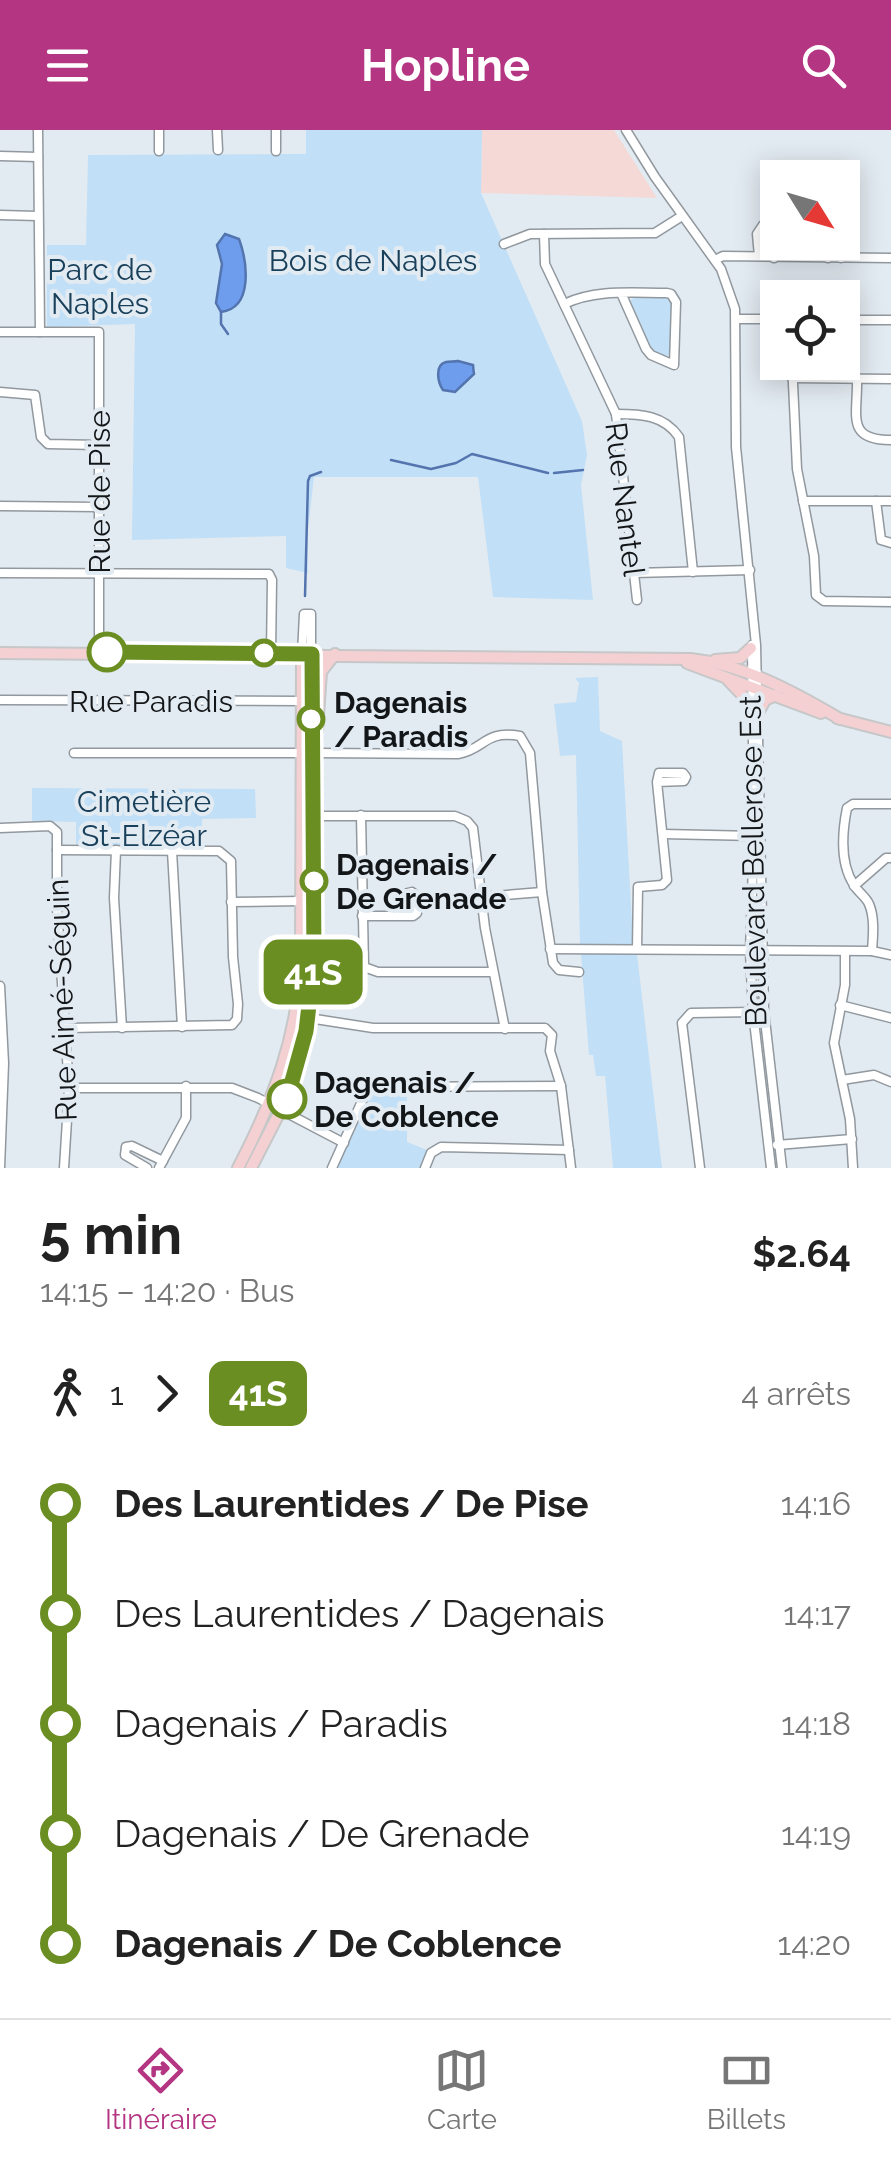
<!DOCTYPE html>
<html lang="fr">
<head>
<meta charset="utf-8">
<style>
  body { margin:0; font-family:Raleway,sans-serif; background:#f2f2f2; color:#222; height:100vh; display:flex; flex-direction:column; font-size:38px; white-space:nowrap }
  * { box-sizing:border-box; margin:0 }
  p { font-size:32px; color:#767676 }
  .icon { flex:none; width:55px; height:55px; fill:none; stroke:currentColor; stroke-width:2; stroke-linecap:round; stroke-linejoin:round }
  .map { position:relative; height:1038px; overflow:hidden }
  .drawer { display:flex; flex-direction:column; background:#fff; flex:1 }
  .drawer>* { flex:none }
  .badge { padding:0 20px; border-radius:15px; font-size:35px; line-height:65px }
  .needle { width:65px; rotate:127deg }
  .tools { position:absolute; left:760px; top:30px; display:grid; gap:20px }
  .tools a { display:grid; place-items:center; width:100px; height:100px; border-radius:0px; background:#fff; box-shadow:0 5px 25px #0003; font-size:50px }
  .map>.badge { position:absolute; translate:-50% -50%; box-shadow:0 0 0 5px #fff }
  .legs { display:flex; align-items:center; gap:15px; height:110px; padding:0 40px; font-size:32px }
  .legs p { margin-inline-start:auto }
  .overview { display:flex; align-items:center; justify-content:space-between; height:170px; padding:0 40px }
  h1 { font-size:55px; font-weight:700; line-height:75px }
  ul { padding:0 40px; list-style:none }
  li { display:flex; align-items:center; gap:35px; height:110px; font-size:38px }
  li i { display:grid; place-items:center; width:15px; height:100%; margin:0 12px; background:currentColor }
  li i::after { content:''; width:25px; height:25px; margin:-12px; border:8px solid; border-radius:50%; background:#fff }
  li p { margin-inline-start:auto }
  li:first-child i { background:linear-gradient(#0000 50%,currentColor 0) }
  li:last-child i { background:linear-gradient(currentColor 50%,#0000 0) }
  header { display:flex; justify-content:space-between; align-items:center; height:130px; padding:0 40px; background:#b43683; color:#fff; font-size:45px; font-weight:700 }
  .dock { display:flex; justify-content:space-around; align-items:center; height:140px; border-top:2px solid #e0e0e0; background:#fff; font-size:28px; color:#767676 }
  .dock a { display:grid; justify-items:center; gap:5px }
  .dock .active { color:#b43683 }
  .map>svg:first-child { display:block }
  .industrial { fill:#f4d9d7 }
  .green { fill:#c1dff6; fill-rule:evenodd }
  .water { fill:#6f9dee; stroke:#5374ae; stroke-width:2.5 }
  .lines { fill:none; stroke-linecap:round; stroke-linejoin:round }
  .stream { stroke:#5374ae; stroke-width:2.5 }
  .minor-casing { stroke:#91989e; stroke-width:11 }
  .major-casing { stroke:#c6c7c8; stroke-width:14 }
  .minor { stroke:#fff; stroke-width:8 }
  .major { stroke:#f4d0d3; stroke-width:10 }
  .line-1-casing { stroke:#fff; stroke-width:22 }
  .line-1 { stroke:#6b8e23; stroke-width:15 }
  .stop-1-dot { fill:#fff; stroke:#6b8e23; stroke-width:5 }
  .labels { text-anchor:middle; dominant-baseline:central; stroke-width:8; stroke-linejoin:round; paint-order:stroke }
  .park-label { font-size:30px; fill:#19405b; stroke:#e3ebf2 }
  .street-label { font-size:30px; fill:#131618; stroke:#e3ebf2 }
  .stop-label { font-size:30px; font-weight:bold; fill:#131618; stroke:#e3ebf2; text-anchor:start }
</style>
</head>
<body>
<header><svg class="icon" aria-label="menu" viewBox="0 0 24 24"><path d="M4 6h16M4 12h16M4 18h16"/></svg>Hopline<svg class="icon" aria-label="search" viewBox="0 0 24 24"><circle cx="10" cy="10" r="6"/><path d="M15 15l6 6"/></svg></header>
<div class="map">
<svg width="891" height="1038" viewBox="0 0 891 1038">
  <rect width="100%" height="100%" fill="#e3ebf2"/>
  <polygon class="industrial" points="482,0 614,0 657,68 481,63"/>
  <g class="green">
    <path d="M306 0H482L481 63 582 291 587 325 581 355 593 470 493 467 478 347H314L307 407 308 443 286 438V406L132 410 135 194 47 197V115H86L88 25 306 24ZM458 231 473 235 476 241 457 261 438 247 446 232Z"/>
    <polygon points="667,166 672,173 672,222 666,227 651,221 630,171 635,167"/>
    <polygon points="598,547 600,601 622,611 633,812 630,816 580,816 576,625 560,626 554,574 576,572 579,553 575,548"/>
    <polygon points="32,658 255,659 256,688 202,689 202,720 76,718 76,692 32,691"/>
    <polygon points="581,824 637,824 662,1038 613,1038 605,946 596,946 593,925 589,925"/>
    <polygon points="407,961 407,1012 427,1020 420,1038 338,1038 368,965 374,962"/>
  </g>
  <g class="water">
    <path d="M225 104 239 109C247 131 254 178 221 182L216 173 222 134 217 115Z"/>
    <path d="M458 231 473 235 474 244 455 262 443 260C438 253 434 235 446 232 450 231 454 232 458 231Z"/>
  </g>
  <g class="lines">
    <g class="stream">
      <polyline points="221,182 221,194 228,204"/>
      <polyline points="391,330 431,339 456,333 472,324 548,343"/>
      <polyline points="554,343 583,340"/>
      <polyline points="305,466 308,351 310,346 321,342"/>
    </g>
    <g class="minor-casing">
      <g id="minor">
        <polyline points="38,0 40,202"/>
        <polyline points="159,0 159,21"/>
        <polyline points="217,0 218,20"/>
        <polyline points="276,0 276,21"/>
        <polyline points="626,0 655,47 721,139 735,179 736,317 756,515 764,881 782,1038"/>
        <polyline points="0,26 38,27"/>
        <polyline points="0,85 38,86"/>
        <polyline points="544,104 545,134 616,284 637,470"/>
        <polyline points="504,114 530,104 655,103 682,86"/>
        <polyline points="759,126 757,104 763,95 768,95 774,103 774,128"/>
        <polyline points="828,128 828,112"/>
        <polyline points="841,128 842,102"/>
        <polyline points="715,130 723,126 891,128"/>
        <path d="M564 174C596 159 631 163 667 163L671 164 676 172 674 235 651 225 646 219 621 163"/>
        <polyline points="736,189 778,189"/>
        <polyline points="842,190 891,190"/>
        <polyline points="0,202 99,202 99,522"/>
        <polyline points="792,232 797,339 814,426 816,465 824,471 891,472"/>
        <polyline points="792,248 891,249"/>
        <path d="M857 249C858 285 845 310 891 310"/>
        <polyline points="0,262 35,265 41,307 48,314 99,315"/>
        <path d="M616 284C641 284 664 285 679 307L693 442"/>
        <polyline points="803,371 891,371"/>
        <polyline points="876,371 881,410 891,413"/>
        <polyline points="0,376 99,377"/>
        <polyline points="0,443 269,444 272,450 271,523"/>
        <polyline points="634,443 750,440"/>
        <polyline points="752,515 754,706 750,821 753,882 771,1038"/>
        <polyline points="302,524 304,484 311,484 311,524"/>
        <polyline points="0,570 302,571"/>
        <polyline points="74,623 302,623"/>
        <path d="M314 623 458 624C486 619 483 600 520 606L530 623 542 762 553 833 559 840 579 842"/>
        <polyline points="361,685 364,837 378,842 493,842"/>
        <polyline points="302,686 455,686 467,691 473,698 485,798 505,899"/>
        <polyline points="0,698 50,696 57,702 57,778 69,958 64,1038"/>
        <polyline points="663,704 755,706"/>
        <polyline points="57,720 219,721 231,731 233,827 238,874 237,889 232,895 67,898"/>
        <polyline points="116,720 114,768 122,898"/>
        <polyline points="172,721 182,897"/>
        <polyline points="854,756 886,728 891,728"/>
        <polyline points="482,767 542,762"/>
        <polyline points="231,772 302,771"/>
        <polyline points="362,786 413,786 417,783 417,766 412,762 399,765 398,786"/>
        <polyline points="550,819 872,821 891,825"/>
        <polyline points="637,819 638,757 662,755 667,750 657,652 659,643 683,643 686,647 684,651 657,652"/>
        <path d="M872 821C873 806 875 788 869 774 866 767 858 762 854 755 840 734 842 703 847 678L853 674H891"/>
        <polyline points="845,822 845,855 834,913 850,989 853,1038"/>
        <polyline points="0,856 4,933 0,1038"/>
        <polyline points="840,875 891,888"/>
        <polyline points="296,886 373,898 545,898 552,905 550,921 561,956 571,1038"/>
        <polyline points="842,950 874,945 891,952"/>
        <polyline points="69,958 232,958 258,968 344,1013"/>
        <polyline points="777,1015 852,1009"/>
        <polyline points="147,1038 125,1025 126,1017 132,1016 163,1031"/>
        <polyline points="159,1038 186,988 186,956"/>
        <polyline points="332,1038 367,960 376,957 561,956"/>
        <polyline points="425,1038 431,1023 441,1017 569,1020"/>
        <polyline points="700,1038 682,893 691,883 754,882"/>
      </g>
    </g>
    <g class="major-casing">
      <g id="major">
        <path d="M0 523 691 529C745 535 794 562 840 589"/>
        <polyline points="715,530 740,528 751,518"/>
        <polyline points="687,533 821,583"/>
        <polyline points="728,550 751,574"/>
        <polyline points="759,581 765,570 776,565"/>
        <polyline points="837,588 891,602"/>
        <polyline points="317,600 321,542 335,524"/>
        <path d="M238 1038C273 971 298 907 301 830L302 524"/>
        <polyline points="251,1038 289,964 310,874 314,823 311,524"/>
      </g>
    </g>
    <use href="#minor" class="minor"/>
    <use href="#major" class="major"/>
  </g>
  <g class="lines">
    <g class="line-1-casing">
      <polyline id="line-1" points="107,522 312,524 314,832 306,901 287,969"/>
    </g>
    <use href="#line-1" class="line-1"/>
  </g>
  <g class="stop-1-dot">
    <circle cx="107" cy="522" r="18"/>
    <circle cx="264" cy="523" r="12"/>
    <circle cx="311" cy="589" r="12"/>
    <circle cx="314" cy="751" r="12"/>
    <circle cx="287" cy="969" r="18"/>
  </g>
  <g class="labels">
    <g class="park-label">
      <text x="373" y="130">Bois de Naples</text>
      <text x="100" y="139">Parc de<tspan x="100" dy="34">Naples</tspan></text>
      <text x="144" y="671">Cimetière<tspan x="144" dy="34">St-Elzéar</tspan></text>
    </g>
    <g class="street-label">
      <text transform="translate(99 362) rotate(-90)">Rue de Pise</text>
      <text transform="translate(625 369) rotate(83)">Rue Nantel</text>
      <text x="151" y="571">Rue Paradis</text>
      <text transform="translate(753 731) rotate(-91)">Boulevard Bellerose Est</text>
      <text transform="translate(62 870) rotate(-92)">Rue Aimé-Séguin</text>
    </g>
    <g class="stop-label">
      <text x="334" y="572">Dagenais<tspan x="334" dy="34">/ Paradis</tspan></text>
      <text x="336" y="734">Dagenais /<tspan x="336" dy="34">De Grenade</tspan></text>
      <text x="314" y="952">Dagenais /<tspan x="314" dy="34">De Coblence</tspan></text>
    </g>
  </g>
</svg>
<div class="tools">
<a><svg class="needle" viewBox="-14 -14 28 28"><path d="M0-13l5 13h-10z" fill="#e53935"/><path d="M0 13l5-13h-10z" fill="#767676"/></svg></a>
<a><svg class="icon" aria-label="locate" viewBox="0 0 24 24"><circle cx="12" cy="12" r="6"/><path d="M12 2v4M12 18v4M2 12h4M18 12h4"/></svg></a>
</div>
<b class="badge" style="left:313px;top:842px;background:#6b8e23;color:#fff">41S</b>
</div>
<section class="drawer">
<div class="overview"><div><h1>5 min</h1><p>14:15 – 14:20 · Bus</p></div><b>$2.64</b></div>
<div class="legs"><svg class="icon" aria-label="walk" viewBox="0 0 24 24"><circle cx="13" cy="4" r="2"/><path d="M13 8l-2 6 4 7M11 14l-3 7M7 12l3-4h3l4 4"/></svg>1<svg class="icon" aria-label="forward" viewBox="0 0 24 24"><path d="M9 5l7 7-7 7"/></svg><b class="badge" style="background:#6b8e23;color:#fff">41S</b><p>4 arrêts</p></div>
<ul>
<li><i style="color:#6b8e23"></i><b>Des Laurentides / De Pise</b><p>14:16</p></li>
<li><i style="color:#6b8e23"></i><span>Des Laurentides / Dagenais</span><p>14:17</p></li>
<li><i style="color:#6b8e23"></i><span>Dagenais / Paradis</span><p>14:18</p></li>
<li><i style="color:#6b8e23"></i><span>Dagenais / De Grenade</span><p>14:19</p></li>
<li><i style="color:#6b8e23"></i><b>Dagenais / De Coblence</b><p>14:20</p></li>
</ul>
</section>
<nav class="dock">
<a class="active"><svg class="icon" aria-label="directions" viewBox="0 0 24 24"><path d="M12 3l9 9-9 9-9-9zM9 14v-3h6M13 9l2 2-2 2"/></svg>Itinéraire</a>
<a><svg class="icon" aria-label="map" viewBox="0 0 24 24"><path d="M3 6l6-2 6 2 6-2v14l-6 2-6-2-6 2zM9 4v14M15 6v14"/></svg>Carte</a>
<a><svg class="icon" aria-label="tickets" viewBox="0 0 24 24"><path d="M3 7h18v10H3zM15 7v10"/></svg>Billets</a>
</nav>
</body>
</html>
